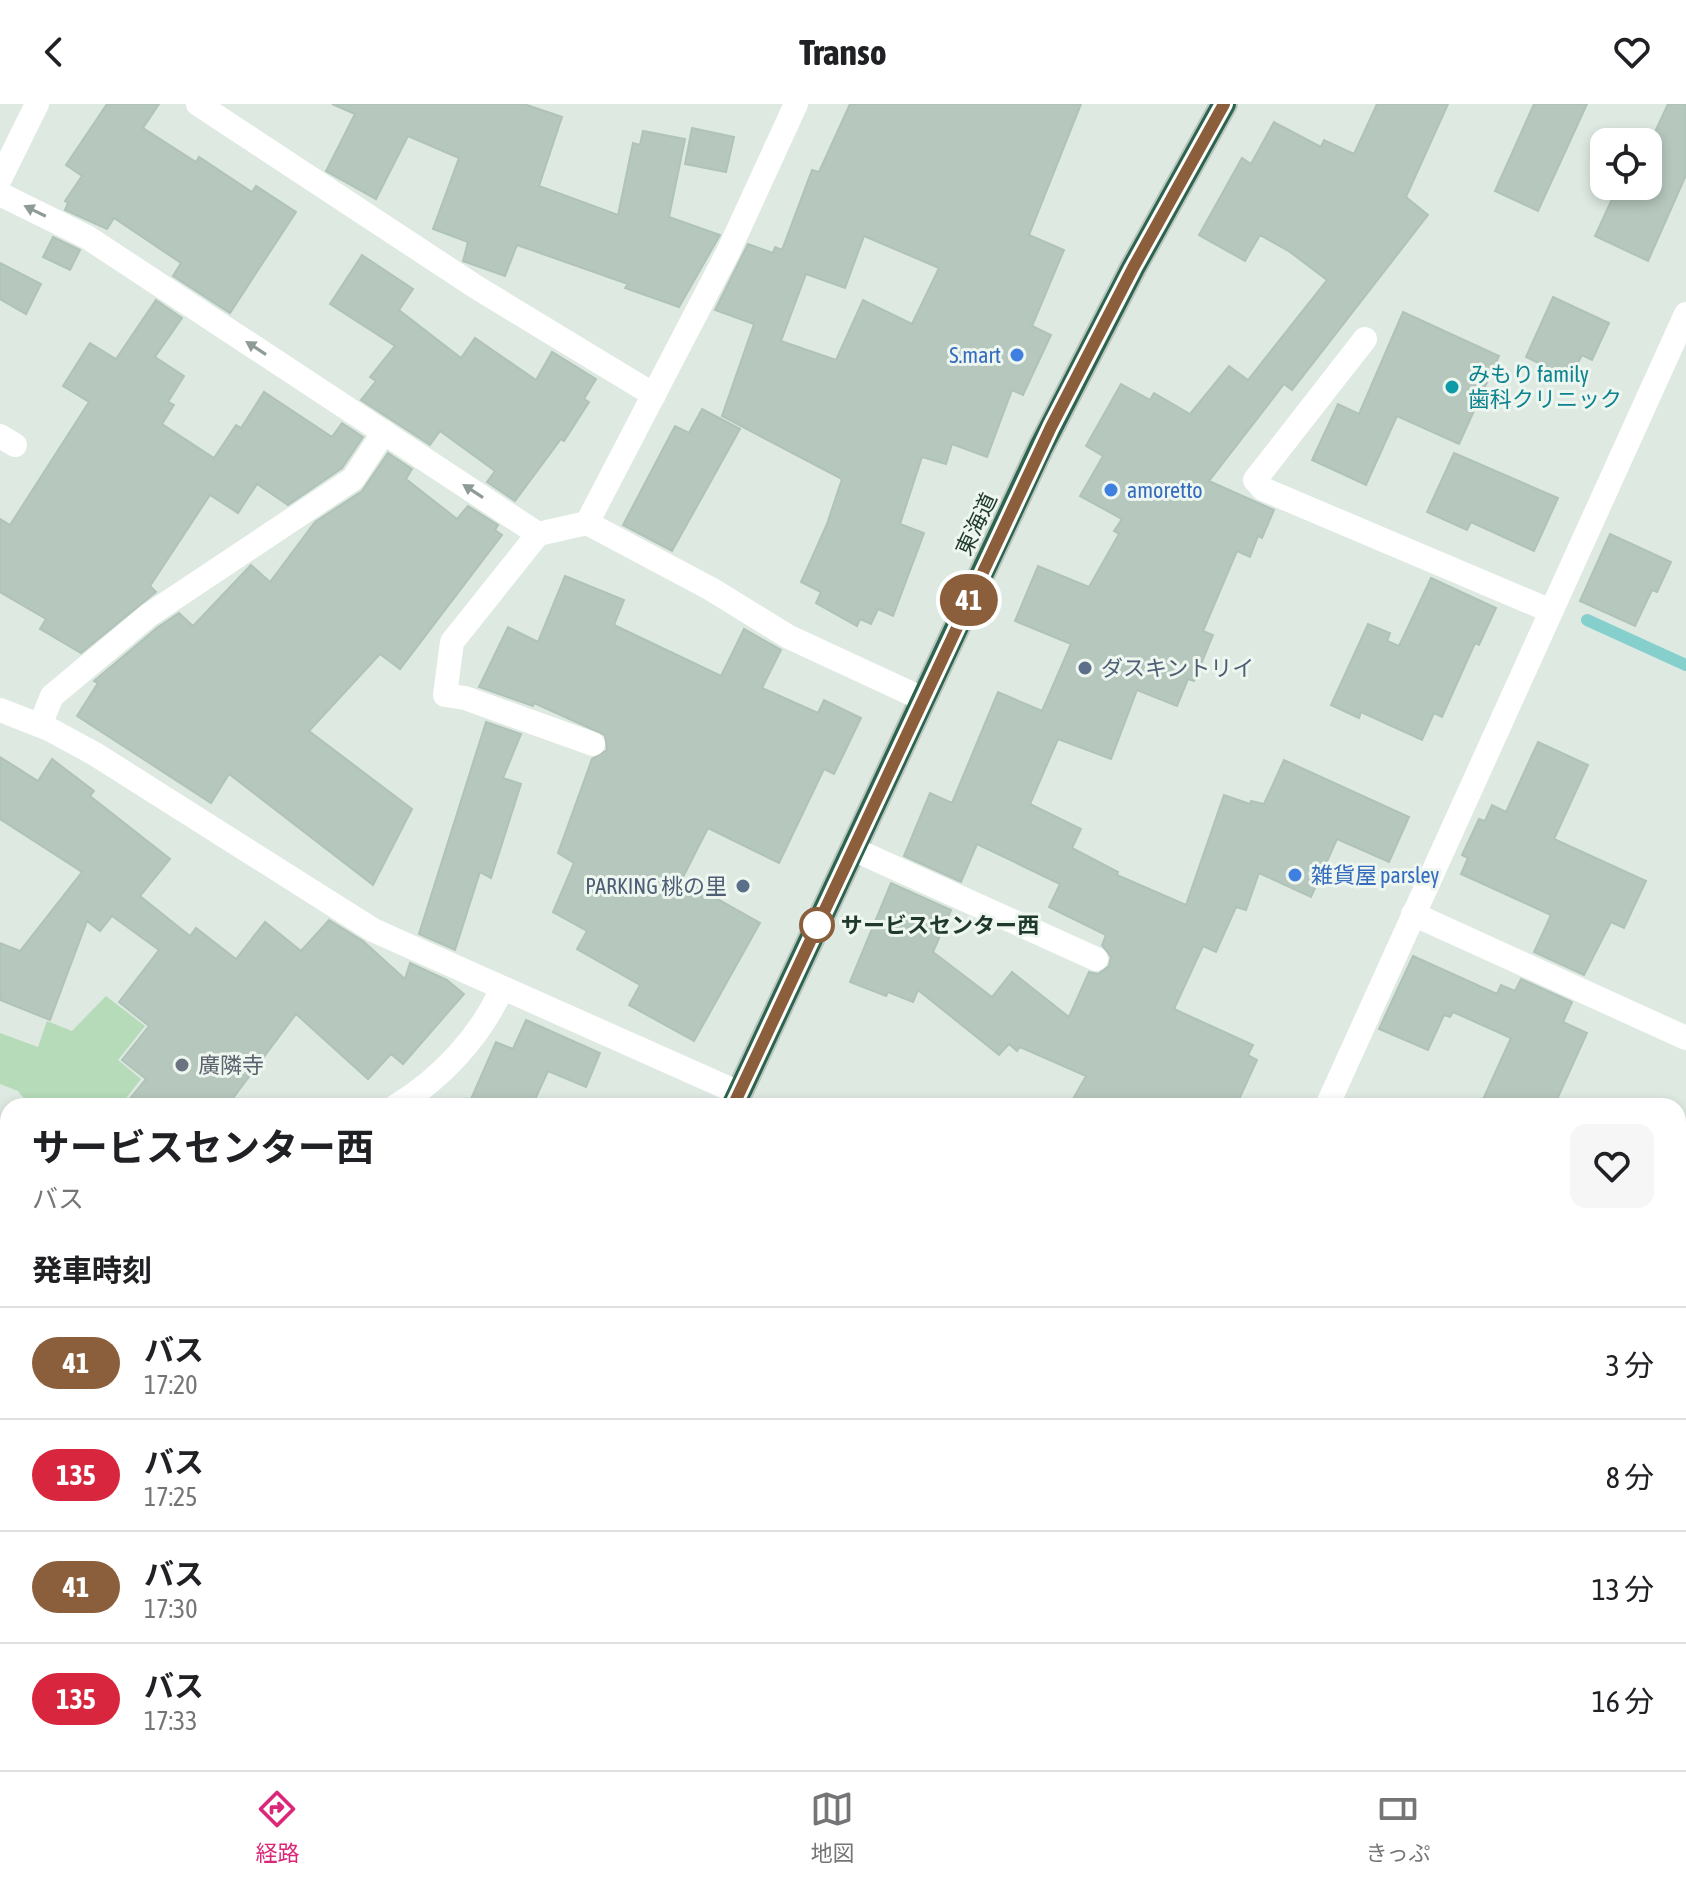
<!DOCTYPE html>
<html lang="ja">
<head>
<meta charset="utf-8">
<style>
  body { margin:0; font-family:"Asap Condensed","Noto Sans JP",sans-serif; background:#f6f6f6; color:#202124; height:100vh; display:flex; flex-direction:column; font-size:30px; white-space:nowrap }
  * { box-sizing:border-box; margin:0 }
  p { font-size:26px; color:#757577 }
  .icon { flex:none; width:44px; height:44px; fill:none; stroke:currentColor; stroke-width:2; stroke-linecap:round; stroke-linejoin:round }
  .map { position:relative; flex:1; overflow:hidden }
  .details { position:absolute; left:0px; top:994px; width:1686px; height:672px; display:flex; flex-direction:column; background:#fff; border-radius:24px 24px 0 0; box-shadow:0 4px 12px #0003 }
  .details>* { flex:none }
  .badge { padding:0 16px; border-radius:26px; font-size:28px; line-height:52px }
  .fabs { position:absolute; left:1590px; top:24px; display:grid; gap:16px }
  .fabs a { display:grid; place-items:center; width:72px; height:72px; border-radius:16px; background:#fff; box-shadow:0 4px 12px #0003; font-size:40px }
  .map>.badge { position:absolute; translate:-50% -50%; box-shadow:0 0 0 4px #fff }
  h2 { padding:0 32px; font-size:30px; line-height:72px }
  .round { display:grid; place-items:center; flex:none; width:84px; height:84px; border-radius:16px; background:#f6f6f6 }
  .overview { display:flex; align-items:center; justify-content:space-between; height:136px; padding:0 32px }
  h1 { font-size:38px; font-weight:700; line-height:60px }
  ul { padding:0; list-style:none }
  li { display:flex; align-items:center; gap:24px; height:112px; padding:0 32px; border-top:2px solid #e0e0e0 }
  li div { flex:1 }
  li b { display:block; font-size:30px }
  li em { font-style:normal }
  li .badge { min-width:88px; font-weight:700; text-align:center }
  header { display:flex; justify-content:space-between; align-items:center; height:104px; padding:0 32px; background:#fff; font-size:36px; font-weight:700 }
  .dock { display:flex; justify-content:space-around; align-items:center; height:112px; border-top:2px solid #e0e0e0; background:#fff; font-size:22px; color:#757577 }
  .dock a { display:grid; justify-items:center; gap:4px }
  .dock .active { color:#db2777 }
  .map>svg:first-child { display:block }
  .green { fill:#b6dbb9 }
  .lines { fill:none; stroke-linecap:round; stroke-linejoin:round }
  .stream { stroke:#85cfcd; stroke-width:12 }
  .building { fill:#b6c7bd; stroke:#b0c3b8; stroke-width:2; fill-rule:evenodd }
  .highway-casing { stroke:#bcc4c0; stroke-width:28 }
  .street { stroke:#fff; stroke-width:24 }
  .highway { stroke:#2b654e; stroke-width:24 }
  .oneway { fill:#8f9c96 }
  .line-casing { stroke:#fff; stroke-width:18 }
  .line { stroke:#8b5e3c; stroke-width:12 }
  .shop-dot { fill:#3f7fe0; stroke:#eef6f0; stroke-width:3 }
  .culture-dot { fill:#0f9aa8; stroke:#eef6f0; stroke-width:3 }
  .service-dot { fill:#5c6f8a; stroke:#eef6f0; stroke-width:3 }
  .stop-dot { fill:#fff; stroke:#8b5e3c; stroke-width:4 }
  .worship-dot { fill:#6b7280; stroke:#eef6f0; stroke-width:3 }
  .labels { text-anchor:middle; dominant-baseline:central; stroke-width:6; stroke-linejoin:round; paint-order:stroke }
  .shop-label { font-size:22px; fill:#366cbe; stroke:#eef6f0; text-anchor:start }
  .culture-label { font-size:22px; fill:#0d838f; stroke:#eef6f0; text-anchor:start }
  .street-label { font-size:22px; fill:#1f392d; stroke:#eef6f0 }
  .service-label { font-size:22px; fill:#4e5e75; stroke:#eef6f0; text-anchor:start }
  .stop-label { font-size:22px; font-weight:bold; fill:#1f392d; stroke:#eef6f0; text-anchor:start }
  .worship-label { font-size:22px; fill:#5b616d; stroke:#eef6f0; text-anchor:start }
</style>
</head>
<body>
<header><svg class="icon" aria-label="back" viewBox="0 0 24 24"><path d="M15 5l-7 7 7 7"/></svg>Transo<svg class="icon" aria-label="heart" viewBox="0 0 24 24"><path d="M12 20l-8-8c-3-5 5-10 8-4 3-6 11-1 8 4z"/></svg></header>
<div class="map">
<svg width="1686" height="1666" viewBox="0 0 1686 1666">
  <rect width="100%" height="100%" fill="#dee9e2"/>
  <polygon class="green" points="106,892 145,922 118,956 141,975 120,1002 30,1002 18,987 0,980 0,929 38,943 47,917 72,927"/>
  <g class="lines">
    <g class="stream">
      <polyline points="1587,516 1686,561"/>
      <polyline points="1678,1312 1686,1316"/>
    </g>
  </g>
  <g class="building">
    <polygon points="107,0 159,0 143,24 196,58 199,53 252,88 256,82 296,108 230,209 173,172 181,159 114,114 107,125 65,106 68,99 65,97 82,72 66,61"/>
    <polygon points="332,0 524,0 562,13 539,82 618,111 633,39 640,41 643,27 685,35 669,113 720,131 679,203 625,184 628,180 517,141 505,172 463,157 468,138 433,125 459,54 408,32 376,95 326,67 355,10"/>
    <path d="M850 0H1081L1029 131 1064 146 1032 222 1051 231 1023 291 1012 286 987 353 952 340 946 360 922 353 900 420 924 429 893 512 878 505 871 520 860 515 857 522 816 499 821 488 801 478 827 420 842 375 722 312 754 220 715 206 748 140 773 149 775 143 782 146 812 66 819 68ZM864 132 939 164 912 220 863 196 836 256 781 237 806 170 845 184Z"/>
    <polygon points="1377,0 1448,0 1406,93 1428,111 1292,286 1284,280 1209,377 1274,406 1262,434 1258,432 1250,453 1237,447 1203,527 1213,531 1194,577 1188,575 1177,602 1137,586 1111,655 1058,635 1030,700 1081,725 1072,744 1118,768 1117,771 1186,801 1224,691 1250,700 1251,697 1264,700 1284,656 1409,713 1389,758 1337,735 1311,793 1259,769 1246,806 1236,803 1216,848 1203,842 1174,905 1253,941 1248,951 1257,956 1236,1002 1069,1002 1086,972 1020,943 1017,947 1009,940 999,951 918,886 913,898 888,888 886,892 850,878 891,779 951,806 933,848 992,893 1012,868 1069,913 1089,868 1098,870 1109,862 1111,853 1102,841 1106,831 1049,803 1060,780 977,740 961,778 904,752 930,689 952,699 998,588 1042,607 1071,540 1015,517 1038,462 1089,483 1119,430 1114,427 1122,415 1080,392 1103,352 1086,342 1121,280 1150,296 1154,289 1190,310 1229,262 1248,276 1327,176 1290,148 1260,131 1245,157 1199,131 1242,54 1251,60 1274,18 1321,43 1324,36 1354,50"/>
    <polygon points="1534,0 1587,0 1538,107 1495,87"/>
    <polygon points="1668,0 1686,0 1686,71 1648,157 1595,132 1618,82 1648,82 1648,43"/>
    <polygon points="692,24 734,33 726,68 685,60"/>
    <polygon points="53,133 80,146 70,166 43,153"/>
    <polygon points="362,151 413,185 399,206 461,254 475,234 536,276 552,248 596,275 584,295 589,298 564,337 561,335 515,397 487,378 495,367 440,327 430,341 361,296 376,277 370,273 395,242 330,200"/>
    <polygon points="0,159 41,180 26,210 0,195"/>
    <polygon points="1553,193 1609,219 1592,256 1582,251 1570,274 1526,253"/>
    <polygon points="156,196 182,214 155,253 184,272 168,298 174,301 162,320 214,354 236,321 241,324 264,288 332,333 342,319 363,333 342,364 288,401 257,380 238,409 210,391 150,482 156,488 81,549 40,525 46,515 0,488 0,415 10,421 89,298 63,282 90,239 116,255"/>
    <polygon points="1403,208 1499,252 1459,340 1397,312 1366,381 1312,356 1338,300 1359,310"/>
    <polygon points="702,305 740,325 672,447 623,421 675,322 689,329"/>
    <polygon points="388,349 412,365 406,375 457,415 468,402 498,421 495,426 502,431 400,565 380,550 309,627 412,705 373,781 229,670 211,699 77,612 98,579 94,577 158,523 179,509 193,522 251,461 270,478 315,418 362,387"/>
    <polygon points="1454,349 1558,394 1534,447 1471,418 1467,426 1427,408"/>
    <polygon points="1610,430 1671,458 1657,488 1652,486 1635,522 1580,497"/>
    <polygon points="565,472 624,496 614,521 721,572 744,525 781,546 762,584 818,609 824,596 861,614 834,670 824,665 779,759 708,724 682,775 760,819 694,937 629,901 640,881 577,845 587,827 553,808 574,759 558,749 592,655 607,646 605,631 534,599 533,602 479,583 508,523 538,538"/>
    <polygon points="1431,474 1496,504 1479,541 1475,539 1442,613 1434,609 1422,636 1361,608 1359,614 1331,601 1368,520 1390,529 1387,537 1399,542"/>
    <polygon points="486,618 521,630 503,674 521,680 491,774 480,768 455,846 419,830"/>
    <polygon points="1538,638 1588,661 1554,735 1646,777 1624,824 1611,818 1584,871 1534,848 1551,811 1461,770 1468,754 1462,751 1479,715 1485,717 1492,701 1506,708"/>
    <polygon points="0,653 38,677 52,655 94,687 90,692 170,755 140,792 190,832 196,824 236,855 265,818 301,847 329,816 363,837 405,875 410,859 447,876 464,890 403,960 391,950 368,975 296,910 227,1002 124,1002 146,975 122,956 149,922 119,898 159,846 112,812 100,827 87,817 50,916 0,896 0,839 20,847 82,768 0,715"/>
    <polygon points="1413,852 1497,890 1501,881 1515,887 1521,875 1572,898 1563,918 1587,929 1554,1002 1480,1002 1511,934 1453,908 1450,913 1444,911 1428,946 1379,925"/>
    <polygon points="526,916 600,949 586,983 548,967 532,1002 468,1002 496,938 513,945"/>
  </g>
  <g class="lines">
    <g class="highway-casing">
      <g id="highway">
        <polyline points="733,1002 1041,343 1133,164 1224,0"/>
        <polyline points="423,1666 427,1658"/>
      </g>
    </g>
    <g class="street">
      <polyline points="198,0 476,183 654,291"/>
      <polyline points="0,75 37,0"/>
      <polyline points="0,90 87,133 538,430"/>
      <polyline points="1365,235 1255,376 1263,385 1551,507"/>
      <polyline points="0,332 15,341"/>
      <polyline points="587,419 728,148 796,0"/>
      <polyline points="0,606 49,625 95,650 373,826 739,989"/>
      <polyline points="40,621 52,592 149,511 353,375 384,328"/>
      <polyline points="593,640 465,594 445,591 452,538 538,430 587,419 711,485 789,533 923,595"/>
      <polyline points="853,745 1096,855"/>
      <polyline points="1413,810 1686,934"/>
      <path d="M396 1002C441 975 481 932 502 884"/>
      <polyline points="1327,1002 1686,210"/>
      <polyline points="0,1277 8,1281"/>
      <polyline points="0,1367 8,1361"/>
      <polyline points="0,1540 8,1542"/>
      <polyline points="1678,1607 1686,1590"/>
      <polyline points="1615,1658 1633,1666"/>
      <polyline points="1024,1666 1028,1658"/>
      <polyline points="1651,1666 1655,1658"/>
    </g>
    <use href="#highway" class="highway"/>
  </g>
  <defs><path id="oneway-solid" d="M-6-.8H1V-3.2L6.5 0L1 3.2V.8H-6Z" transform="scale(2)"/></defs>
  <g class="oneway">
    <use href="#oneway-solid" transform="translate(35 107) rotate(-154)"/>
    <use href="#oneway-solid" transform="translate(256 244) rotate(-147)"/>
    <use href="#oneway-solid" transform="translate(473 387) rotate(-147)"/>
  </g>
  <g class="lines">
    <g class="line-casing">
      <polyline id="line" points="733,1002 1051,323 1133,164 1224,0"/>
    </g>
    <use href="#line" class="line"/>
  </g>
  <g class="shop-dot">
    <circle cx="1017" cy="251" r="8"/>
    <circle cx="1111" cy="386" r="8"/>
    <circle cx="1295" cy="771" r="8"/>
  </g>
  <circle class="culture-dot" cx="1452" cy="283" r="8"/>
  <g class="service-dot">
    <circle cx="1085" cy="564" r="8"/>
    <circle cx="743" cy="782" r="8"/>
  </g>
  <circle class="stop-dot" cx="817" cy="821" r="16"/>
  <circle class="worship-dot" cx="182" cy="961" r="8"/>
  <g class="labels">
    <g class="shop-label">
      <text x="1001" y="251" text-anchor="end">S.mart</text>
      <text x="1127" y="386">amoretto</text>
      <text x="1311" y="771">雑貨屋 parsley</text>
    </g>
    <g class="culture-label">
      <text x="1468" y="270">みもり family<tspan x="1468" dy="25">歯科クリニック</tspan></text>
    </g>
    <g class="street-label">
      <text transform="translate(976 420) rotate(-65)">東海道</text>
    </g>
    <g class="service-label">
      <text x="1101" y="564">ダスキントリイ</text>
      <text x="727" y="782" text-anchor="end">PARKING 桃の里</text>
    </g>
    <g class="stop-label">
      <text x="841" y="821">サービスセンター西</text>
    </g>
    <g class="worship-label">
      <text x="198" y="961">廣隣寺</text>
    </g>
  </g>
</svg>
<div class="fabs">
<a><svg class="icon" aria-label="locate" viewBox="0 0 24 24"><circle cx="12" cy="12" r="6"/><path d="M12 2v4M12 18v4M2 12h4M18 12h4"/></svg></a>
</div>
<b class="badge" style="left:969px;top:496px;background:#8b5e3c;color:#fff">41</b>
<section class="details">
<div class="overview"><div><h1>サービスセンター西</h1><p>バス</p></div><a class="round"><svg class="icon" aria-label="heart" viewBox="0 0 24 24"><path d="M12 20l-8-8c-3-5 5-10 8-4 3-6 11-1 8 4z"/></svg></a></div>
<h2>発車時刻</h2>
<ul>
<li><span class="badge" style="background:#8b5e3c;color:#fff">41</span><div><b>バス</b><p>17:20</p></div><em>3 分</em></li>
<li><span class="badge" style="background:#d7263d;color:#fff">135</span><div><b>バス</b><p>17:25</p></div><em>8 分</em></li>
<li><span class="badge" style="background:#8b5e3c;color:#fff">41</span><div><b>バス</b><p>17:30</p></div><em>13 分</em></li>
<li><span class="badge" style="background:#d7263d;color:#fff">135</span><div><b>バス</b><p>17:33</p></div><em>16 分</em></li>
</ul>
</section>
</div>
<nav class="dock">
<a class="active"><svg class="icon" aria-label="directions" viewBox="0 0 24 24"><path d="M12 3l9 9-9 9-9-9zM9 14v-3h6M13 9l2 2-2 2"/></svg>経路</a>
<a><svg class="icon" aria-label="map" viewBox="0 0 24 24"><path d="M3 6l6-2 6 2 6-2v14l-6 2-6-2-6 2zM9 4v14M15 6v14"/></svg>地図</a>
<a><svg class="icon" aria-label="tickets" viewBox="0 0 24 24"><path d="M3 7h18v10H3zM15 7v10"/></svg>きっぷ</a>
</nav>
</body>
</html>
